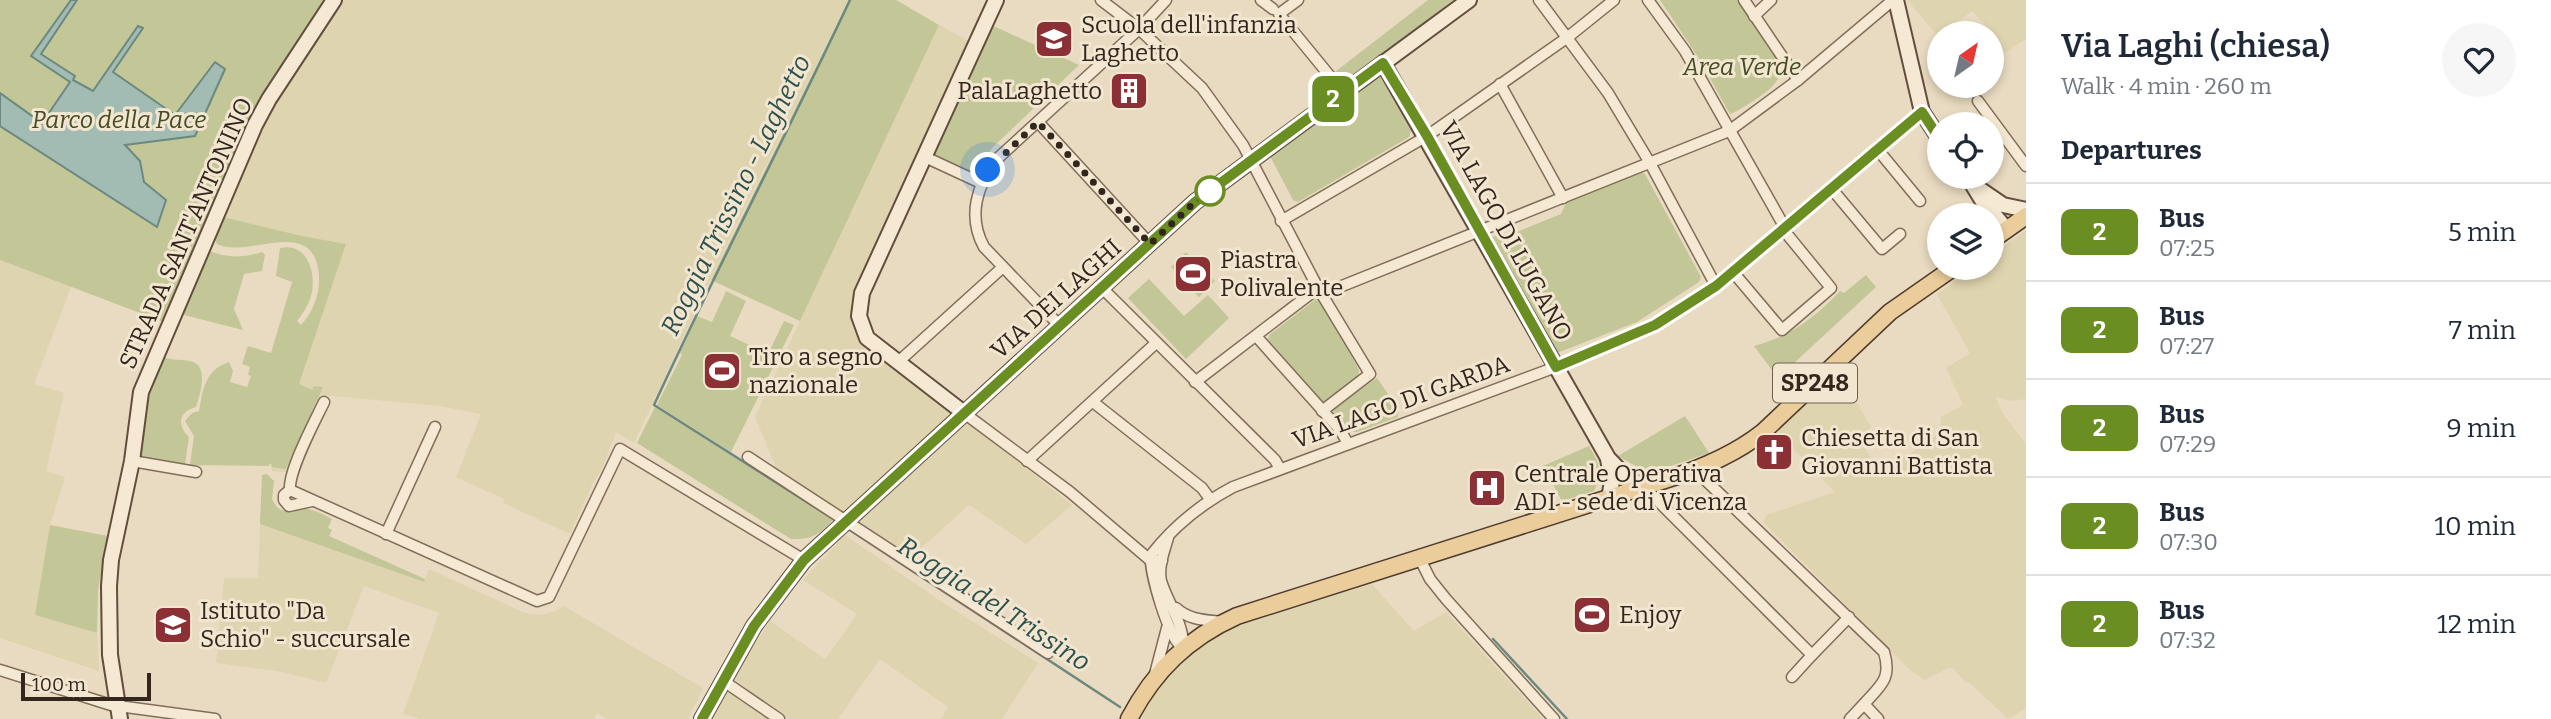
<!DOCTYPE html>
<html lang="en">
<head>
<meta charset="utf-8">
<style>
  body { margin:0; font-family:Bitter,serif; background:#f6f6f7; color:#1f2937; height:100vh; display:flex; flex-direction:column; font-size:26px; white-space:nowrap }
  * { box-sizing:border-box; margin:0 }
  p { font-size:23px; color:#747a83 }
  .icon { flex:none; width:38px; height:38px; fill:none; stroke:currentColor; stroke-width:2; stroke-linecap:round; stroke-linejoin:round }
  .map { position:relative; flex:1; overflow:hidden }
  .details { display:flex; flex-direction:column; background:#fff; width:525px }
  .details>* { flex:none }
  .badge { padding:0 14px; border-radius:10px; font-size:24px; line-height:46px }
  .needle { width:46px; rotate:34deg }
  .fabs { position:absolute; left:1927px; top:21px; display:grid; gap:14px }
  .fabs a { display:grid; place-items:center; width:77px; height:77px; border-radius:50%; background:#fff; box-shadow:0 4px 10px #0003; font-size:35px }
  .scale { position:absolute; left:21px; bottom:18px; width:130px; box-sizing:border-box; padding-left:7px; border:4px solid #32261d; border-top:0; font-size:19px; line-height:24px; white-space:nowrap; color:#32261d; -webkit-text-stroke:5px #f2e6d0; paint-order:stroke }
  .you { position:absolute; width:35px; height:35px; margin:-18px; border:5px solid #fff; border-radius:50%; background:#1a73e8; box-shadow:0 0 0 10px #1a73e833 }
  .map>.badge { position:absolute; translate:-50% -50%; box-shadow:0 0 0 4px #fff }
  h2 { padding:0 35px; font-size:26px; line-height:63px }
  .round { display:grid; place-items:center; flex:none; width:74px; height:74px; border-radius:37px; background:#f6f6f7 }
  .summary { display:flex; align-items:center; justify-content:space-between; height:119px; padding:0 35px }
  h1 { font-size:33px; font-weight:600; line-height:52px }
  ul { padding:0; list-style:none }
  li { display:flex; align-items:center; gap:21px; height:98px; padding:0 35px; border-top:2px solid #e0e1e3 }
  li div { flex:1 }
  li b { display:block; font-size:26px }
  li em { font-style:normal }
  li .badge { min-width:77px; font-weight:700; text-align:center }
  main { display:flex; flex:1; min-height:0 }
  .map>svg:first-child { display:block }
  .farmland { fill:#ded4af }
  .green { fill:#c3c696 }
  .water { fill:#a3bcb3; stroke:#6b8980; stroke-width:2 }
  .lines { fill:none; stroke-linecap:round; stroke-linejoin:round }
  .stream { stroke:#6b8980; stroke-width:2.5 }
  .street-casing { stroke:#816d5a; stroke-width:13 }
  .secondary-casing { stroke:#634e3e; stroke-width:18 }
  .primary-casing { stroke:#4f3c2e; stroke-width:19 }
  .street { stroke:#f5e9d3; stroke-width:10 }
  .secondary { stroke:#f5e9d3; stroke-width:14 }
  .primary { stroke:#eacd9b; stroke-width:16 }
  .line-casing { stroke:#fff; stroke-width:16 }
  .line { stroke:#6b8e23; stroke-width:10 }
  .walk { stroke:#32261d; stroke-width:7; stroke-dasharray:0 12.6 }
  .stop-dot { fill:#fff; stroke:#6b8e23; stroke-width:3.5 }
  .labels { text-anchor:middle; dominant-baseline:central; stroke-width:6; stroke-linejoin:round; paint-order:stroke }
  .shield { fill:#f2e6d0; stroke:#6c6053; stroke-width:2 }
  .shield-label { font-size:23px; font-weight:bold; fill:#32261d }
  .poi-label { font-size:24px; fill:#32261d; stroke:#f2e6d0; text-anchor:start }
  .park-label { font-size:24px; font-style:italic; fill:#454d26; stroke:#f2e6d0 }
  .street-label { font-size:24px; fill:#32261d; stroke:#f2e6d0 }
  .water-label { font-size:26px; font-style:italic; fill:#2e514d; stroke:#f2e6d0 }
</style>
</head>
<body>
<main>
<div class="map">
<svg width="2026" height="719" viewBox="0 0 2026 719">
  <rect width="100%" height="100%" fill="#e9dbc1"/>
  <g class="farmland">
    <polygon points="342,0 849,0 738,221 634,443 616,432 601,471 593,483 570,534 503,503 504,499 456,477 481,414 440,406 321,395 293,473 272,471 271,463 346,244 302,236 223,217 264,122 288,80"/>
    <polygon points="1907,0 2026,0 2026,39 2004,53 1992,33 1972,11 1938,36"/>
    <polygon points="939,25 969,41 855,292 851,308 858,337 953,414 843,513 777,470 755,417"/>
    <polygon points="2026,230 2026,399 2010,401 1995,396 2003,414 2026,444 2026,708 2008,719 1970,683 1965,682 1953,668 1948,668 1925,680 1911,671 1763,522 1767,515 1835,492 1777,432 1840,373 1871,427 1861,443 1881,473 1940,433 1941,417 1963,405 1946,368 1970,353 1937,294 1974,268 1992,268 1992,255"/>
    <polygon points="0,260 71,287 34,384 64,393 46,471 65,477 50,525 35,615 97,633 99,671 0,638"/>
    <polygon points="965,424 973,426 1072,505 1026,544 969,505 908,560 859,527 859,521 959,426"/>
    <polygon points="260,524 423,582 429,569 525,613 541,615 555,611 564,606 703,688 688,719 607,719 597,713 594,719 420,719 403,714 439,613 364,586 326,683 278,671 216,663 224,578 258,578"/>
    <polygon points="845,535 939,600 1038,663 1002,719 941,719 948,707 880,659 838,719 788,719 732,678 770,621 825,659 857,614 803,580"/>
    <polygon points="1372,584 1414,631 1446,612 1543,719 1136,719 1144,705 1165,677 1207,642 1240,625"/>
    <polygon points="726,688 769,719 710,719"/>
  </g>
  <g class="green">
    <polygon points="0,0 326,0 262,93 247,124 164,322 0,260"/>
    <polygon points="849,0 896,0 939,25 800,321 711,280"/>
    <polygon points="1428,0 1453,0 1381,56 1342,81 1335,72"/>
    <path d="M1660 0H1737L1779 63C1788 84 1752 101 1737 111L1730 114 1698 57Z"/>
    <polygon points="989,24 1079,65 994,146 980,163 973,177 932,155"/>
    <polygon points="1376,74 1380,76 1411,131 1409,137 1298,202 1293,200 1269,154"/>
    <polygon points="1640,172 1645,174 1701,277 1699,282 1637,322 1554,354 1488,237 1512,234 1561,214 1567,201"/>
    <path d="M223 217 302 236 346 244 299 384 312 390 314 386 323 387 286 469 272 467 271 463 268 466 190 465 194 436 185 421 192 413 199 411C203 389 205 370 229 362L233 371 230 382 247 387 251 376 248 375 250 367 242 364 248 346 271 353 292 282 276 276 280 248C308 242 317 274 311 296 308 306 303 313 297 321L301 325C313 312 320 294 319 276 314 213 250 260 217 244L215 239Z"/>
    <path d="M209 251C228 258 244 258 262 252L265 255 262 271 244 274 234 309 243 330 180 314Z"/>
    <polygon points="1186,252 1215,281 1199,297 1171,267"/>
    <path d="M1866 275 1876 287 1778 378 1754 346C1789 337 1815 318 1840 291L1844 293Z"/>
    <polygon points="1149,279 1184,316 1208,295 1229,318 1186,359 1128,298"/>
    <polygon points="726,291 746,301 730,336 768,354 784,321 794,325 731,452 657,405 682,355 680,353 697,316 712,322"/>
    <polygon points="1316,299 1321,299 1359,370 1358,378 1326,402 1324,403 1268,340 1269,335"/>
    <path d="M161 356C171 361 179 359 190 361 210 365 200 394 196 407 178 412 177 425 189 437L185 464 139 457 147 396Z"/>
    <polygon points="1377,378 1399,410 1398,417 1357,432 1350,432 1334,413 1333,409"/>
    <path d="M655 407 833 520C819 535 811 540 791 539L637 443Z"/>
    <polygon points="1685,416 1709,453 1653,472 1641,469 1618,456"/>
    <path d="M1589 446C1600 464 1603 472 1594 491L1562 501 1543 466Z"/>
    <path d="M267 474 274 481 272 499C280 517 290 509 305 509 314 509 324 515 332 519L328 528 332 530 329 536 425 579 424 582 260 524 262 475Z"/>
    <polygon points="50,525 108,536 98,590 97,633 35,615"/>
  </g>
  <polygon class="water" points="71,0 77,0 41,54 75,76 73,80 93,91 138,26 143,28 113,72 175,115 215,62 225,69 195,136 125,145 140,161 144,182 166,200 157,227 0,126 0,93 42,123 70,82 31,56"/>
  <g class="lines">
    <g class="stream">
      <path d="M832 518 654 405C717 268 786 136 850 0"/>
      <polyline points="850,530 1120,707"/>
      <polyline points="1493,639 1567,719"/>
    </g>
    <g class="street-casing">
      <g id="street">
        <polyline points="1101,0 1139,29 1202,88 1243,145 1318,288 1370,374 1322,411"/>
        <polyline points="1261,0 1273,9"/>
        <polyline points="1298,0 1279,14 1343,92"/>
        <polyline points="1539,0 1608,93 1650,163 1716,286"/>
        <polyline points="1648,0 1685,51 1784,226"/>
        <polyline points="1744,0 1798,80"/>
        <polyline points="1754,16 1771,0"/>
        <polyline points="1500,84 1563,198"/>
        <polyline points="1978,101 2026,166"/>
        <polyline points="1038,122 1150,244"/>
        <polyline points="1878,150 1920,201"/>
        <polyline points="925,157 981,183"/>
        <polyline points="1831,188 1882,249 1900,234"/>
        <polyline points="1281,221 1427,136 1568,37 1614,0"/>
        <polyline points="1733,272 1782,330 1831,288 1782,228"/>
        <polyline points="1102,288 1275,460 1280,469"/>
        <polyline points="1322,294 1729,131 1798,80 1893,0"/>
        <path d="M1060 326 984 247C967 216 977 184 998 158L1139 29 1166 0"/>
        <polyline points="1256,336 1341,431 1348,444"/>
        <polyline points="897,363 1003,267"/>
        <polyline points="1195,382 1318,288"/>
        <polyline points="1093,402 1202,488 1210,499"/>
        <polyline points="964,413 1070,492 1150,560 1162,561"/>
        <polyline points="748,457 1048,653"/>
        <polyline points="132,461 196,472"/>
        <polyline points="1027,461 1156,343"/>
        <path d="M1695 470 1884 652C1892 679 1881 685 1864 704L1878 719"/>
        <polyline points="1644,487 1812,655 1849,617"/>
        <polyline points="290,490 537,601 549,597 620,449 804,560"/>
        <path d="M312 501 289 506 284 500V495L290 490C288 471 315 421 324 402"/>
        <polyline points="386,534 435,427"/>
        <path d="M1168 538C1164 551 1158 567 1161 581 1168 604 1184 623 1183 648"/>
        <polyline points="1419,557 1430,579 1446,599 1554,719"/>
        <path d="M1176 608C1189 620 1205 620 1222 622"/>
        <path d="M1183 648C1169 640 1149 572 1151 555 1173 527 1201 504 1233 487L1556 367 1655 325 1716 286 1922 112"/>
        <polyline points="0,670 111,705 215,719"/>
        <polyline points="1155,674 1167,628"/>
        <polyline points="1792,677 1812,655"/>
        <polyline points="722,680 779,719"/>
        <polyline points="1850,719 1864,704"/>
      </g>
    </g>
    <g class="secondary-casing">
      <g id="secondary">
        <polyline points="1896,0 1922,112 1939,138"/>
        <polyline points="1383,63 1608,458 1627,478 1644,487"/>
        <polyline points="1968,177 1982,200 2007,230"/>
        <polyline points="1978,188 2003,205 2026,210"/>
        <polyline points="964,413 867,338 859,316 862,293 996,0"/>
        <polyline points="1608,459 1612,481 1609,499"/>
        <polyline points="120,719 110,655 109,586 111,560 132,461 141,392 255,125 269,99 334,0"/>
        <polyline points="702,719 754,626 804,560 1195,202 1469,0"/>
      </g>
    </g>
    <g class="primary-casing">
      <g id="primary">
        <polyline points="1992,240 2026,216"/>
        <path d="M1129 719C1154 671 1188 638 1237 616L1665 480C1700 469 1734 455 1763 432L1890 312 1953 268"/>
      </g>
    </g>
    <use href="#street" class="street"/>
    <use href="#secondary" class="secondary"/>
    <use href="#primary" class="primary"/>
  </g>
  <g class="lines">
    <g class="line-casing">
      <polyline id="line" points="702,719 754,626 804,560 1195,202 1383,63 1427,136 1556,367 1655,325 1716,286 1922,112 1939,138"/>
    </g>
    <use href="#line" class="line"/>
    <polyline class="walk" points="988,170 1038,122 1150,244 1195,202 1217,186 1210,191"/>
  </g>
  <defs>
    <g id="school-square" transform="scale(2.0125)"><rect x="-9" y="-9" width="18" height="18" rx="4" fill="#8b3035" stroke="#f2e6d0"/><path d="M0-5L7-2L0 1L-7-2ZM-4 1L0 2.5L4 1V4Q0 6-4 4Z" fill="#fff"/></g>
    <g id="building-square" transform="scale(2.0125)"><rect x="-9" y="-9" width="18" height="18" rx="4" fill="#8b3035" stroke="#f2e6d0"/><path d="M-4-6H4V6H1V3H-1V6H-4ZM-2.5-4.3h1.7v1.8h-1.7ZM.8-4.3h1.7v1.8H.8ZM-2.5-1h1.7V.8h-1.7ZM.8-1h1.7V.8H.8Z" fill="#fff"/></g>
    <g id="stadium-square" transform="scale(2.0125)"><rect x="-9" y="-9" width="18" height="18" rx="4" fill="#8b3035" stroke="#f2e6d0"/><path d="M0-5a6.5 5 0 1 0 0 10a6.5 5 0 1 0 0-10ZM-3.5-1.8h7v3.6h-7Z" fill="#fff"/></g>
    <g id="church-square" transform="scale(2.0125)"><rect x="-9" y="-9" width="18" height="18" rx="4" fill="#8b3035" stroke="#f2e6d0"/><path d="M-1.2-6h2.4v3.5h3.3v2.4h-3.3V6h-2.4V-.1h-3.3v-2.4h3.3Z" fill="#fff"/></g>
    <g id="hospital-square" transform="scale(2.0125)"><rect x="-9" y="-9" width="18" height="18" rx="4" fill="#8b3035" stroke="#f2e6d0"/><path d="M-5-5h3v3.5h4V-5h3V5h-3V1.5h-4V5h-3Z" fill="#fff"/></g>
  </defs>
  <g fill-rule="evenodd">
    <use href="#school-square" x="1054" y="39"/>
    <use href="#building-square" x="1129" y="91"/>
    <use href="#stadium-square" x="1193" y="274"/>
    <use href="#stadium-square" x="722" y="371"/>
    <use href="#church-square" x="1774" y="452"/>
    <use href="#hospital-square" x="1487" y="488"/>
    <use href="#stadium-square" x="1592" y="615"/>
    <use href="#school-square" x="173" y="625"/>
  </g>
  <circle class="stop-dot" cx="1210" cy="191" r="14"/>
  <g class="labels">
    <rect class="shield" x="1773" y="363.5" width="84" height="39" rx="5"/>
    <g class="shield-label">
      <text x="1815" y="383">SP248</text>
    </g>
    <g class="poi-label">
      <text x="1081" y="25">Scuola dell'infanzia<tspan x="1081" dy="28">Laghetto</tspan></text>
      <text x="1102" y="91" text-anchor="end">PalaLaghetto</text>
      <text x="1220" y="260">Piastra<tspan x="1220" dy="28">Polivalente</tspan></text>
      <text x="749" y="357">Tiro a segno<tspan x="749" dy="28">nazionale</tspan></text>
      <text x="1801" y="438">Chiesetta di San<tspan x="1801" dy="28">Giovanni Battista</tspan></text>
      <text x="1514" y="474">Centrale Operativa<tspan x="1514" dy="28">ADI - sede di Vicenza</tspan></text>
      <text x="200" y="611">Istituto "Da<tspan x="200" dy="28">Schio" - succursale</tspan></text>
      <text x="1619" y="615">Enjoy</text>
    </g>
    <g class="park-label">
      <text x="1742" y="67">Area Verde</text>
      <text x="119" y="120">Parco della Pace</text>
    </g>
    <g class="street-label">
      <text transform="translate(1506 231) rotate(61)">VIA LAGO DI LUGANO</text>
      <text transform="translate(186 233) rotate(-66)">STRADA SANT'ANTONINO</text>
      <text transform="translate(1056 299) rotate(-42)">VIA DEI LAGHI</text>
      <text transform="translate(1401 402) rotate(-20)">VIA LAGO DI GARDA</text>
    </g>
    <g class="water-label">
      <text transform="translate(736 195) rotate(-64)">Roggia Trissino - Laghetto</text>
      <text transform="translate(994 604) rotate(33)">Roggia del Trissino</text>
    </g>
  </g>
</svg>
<div class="fabs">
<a><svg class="needle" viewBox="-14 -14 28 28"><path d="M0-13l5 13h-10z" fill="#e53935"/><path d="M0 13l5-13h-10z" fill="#747a83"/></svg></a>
<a><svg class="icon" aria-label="locate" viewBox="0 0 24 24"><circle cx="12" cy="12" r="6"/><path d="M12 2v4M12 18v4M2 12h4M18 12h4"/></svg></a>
<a><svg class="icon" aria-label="layers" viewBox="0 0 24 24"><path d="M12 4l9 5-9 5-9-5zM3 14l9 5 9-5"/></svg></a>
</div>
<div class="scale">100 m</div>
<div class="you" style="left:988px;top:170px"></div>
<b class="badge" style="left:1333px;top:99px;background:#6b8e23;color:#fff">2</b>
</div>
<section class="details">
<div class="summary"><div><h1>Via Laghi (chiesa)</h1><p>Walk · 4 min · 260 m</p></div><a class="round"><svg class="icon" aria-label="heart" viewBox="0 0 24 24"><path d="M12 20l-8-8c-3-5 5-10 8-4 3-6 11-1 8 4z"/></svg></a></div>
<h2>Departures</h2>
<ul>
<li><span class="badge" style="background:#6b8e23;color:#fff">2</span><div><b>Bus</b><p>07:25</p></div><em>5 min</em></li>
<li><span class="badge" style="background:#6b8e23;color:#fff">2</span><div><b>Bus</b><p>07:27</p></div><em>7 min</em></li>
<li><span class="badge" style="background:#6b8e23;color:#fff">2</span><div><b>Bus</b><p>07:29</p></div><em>9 min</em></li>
<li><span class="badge" style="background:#6b8e23;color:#fff">2</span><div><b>Bus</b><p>07:30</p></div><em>10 min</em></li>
<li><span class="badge" style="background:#6b8e23;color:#fff">2</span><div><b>Bus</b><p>07:32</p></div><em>12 min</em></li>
</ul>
</section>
</main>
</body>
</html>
